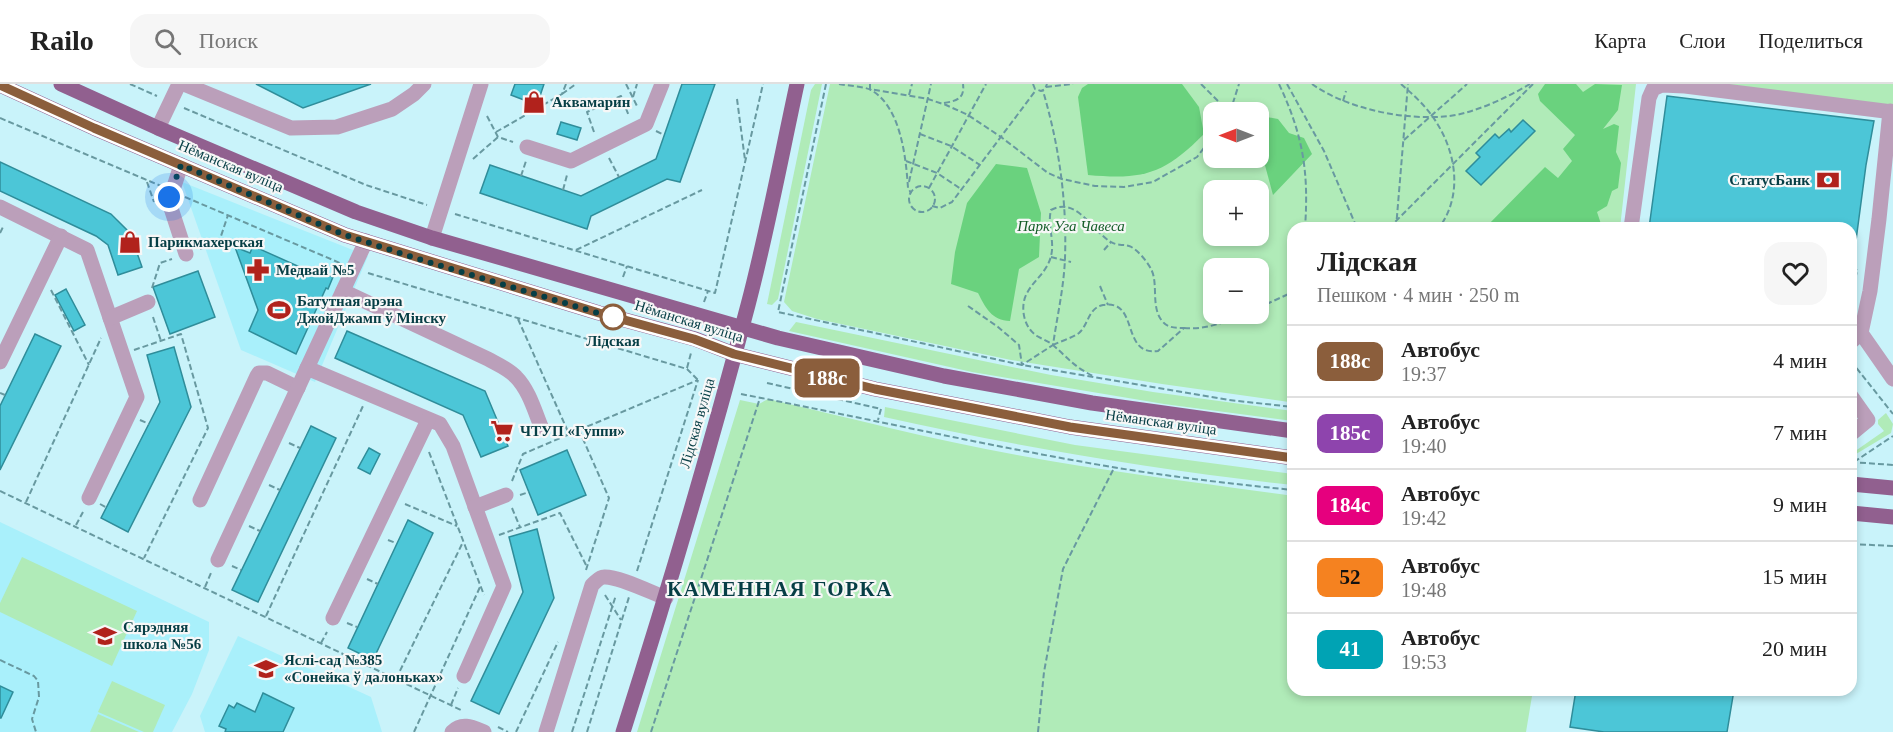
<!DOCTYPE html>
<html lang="ru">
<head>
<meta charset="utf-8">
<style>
  body { margin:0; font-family:"Times New Roman",serif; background:#f6f6f6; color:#222; height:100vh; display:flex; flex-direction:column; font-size:22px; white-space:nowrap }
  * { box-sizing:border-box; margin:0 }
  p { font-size:20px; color:#767676 }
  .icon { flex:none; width:33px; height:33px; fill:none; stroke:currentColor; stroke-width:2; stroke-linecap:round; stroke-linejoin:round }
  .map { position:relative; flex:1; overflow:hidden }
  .drawer { position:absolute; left:1287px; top:138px; width:570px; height:474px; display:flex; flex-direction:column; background:#fff; border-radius:18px; box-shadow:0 3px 9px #0003 }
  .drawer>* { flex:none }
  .badge { padding:0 12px; border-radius:9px; font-size:21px; line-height:39px }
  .needle { width:39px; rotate:270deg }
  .fabs { position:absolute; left:1203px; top:18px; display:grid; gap:12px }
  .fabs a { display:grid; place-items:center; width:66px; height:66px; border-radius:12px; background:#fff; box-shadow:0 3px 9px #0003; font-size:30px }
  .you { position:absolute; width:30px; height:30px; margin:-15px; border:4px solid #fff; border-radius:50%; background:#1a73e8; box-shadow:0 0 0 9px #1a73e833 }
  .map>.badge { position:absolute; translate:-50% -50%; box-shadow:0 0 0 3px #fff }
  .round { display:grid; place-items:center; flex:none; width:63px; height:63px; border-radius:18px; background:#f6f6f6 }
  .head { display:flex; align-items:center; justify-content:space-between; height:102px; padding:0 30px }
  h1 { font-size:28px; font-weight:800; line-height:45px }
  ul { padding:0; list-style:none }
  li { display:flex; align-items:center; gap:18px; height:72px; padding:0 30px; border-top:2px solid #e0e0e0 }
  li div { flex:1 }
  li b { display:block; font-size:22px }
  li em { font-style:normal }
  li .badge { min-width:66px; font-weight:700; text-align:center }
  header { display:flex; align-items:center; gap:36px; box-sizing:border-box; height:84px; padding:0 30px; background:#fff; border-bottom:2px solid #e0e0e0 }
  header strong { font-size:28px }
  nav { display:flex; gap:33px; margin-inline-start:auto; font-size:21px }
  .search { width:420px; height:54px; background:#f6f6f6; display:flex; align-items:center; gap:15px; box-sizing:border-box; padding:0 21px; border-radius:18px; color:#767676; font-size:22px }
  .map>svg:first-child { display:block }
  .built { fill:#a9f0fb }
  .green { fill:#b0ebb8; fill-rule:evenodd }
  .forest { fill:#6ad27e }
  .building { fill:#4cc6d7; stroke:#2f8d9a; stroke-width:1.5 }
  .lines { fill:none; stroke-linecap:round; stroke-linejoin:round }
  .path { stroke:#6899a0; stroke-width:2; stroke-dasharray:6 3; stroke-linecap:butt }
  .minor { stroke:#bb9fba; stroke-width:15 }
  .major { stroke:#91608f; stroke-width:15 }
  .line-casing { stroke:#fff; stroke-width:14 }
  .line { stroke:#8b5e3c; stroke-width:9 }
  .walk { stroke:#063e45; stroke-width:6; stroke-dasharray:0 10.8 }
  .stop-dot { fill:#fff; stroke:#8b5e3c; stroke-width:3 }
  .labels { text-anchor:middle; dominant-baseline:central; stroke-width:4.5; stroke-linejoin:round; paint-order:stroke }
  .poi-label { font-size:15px; font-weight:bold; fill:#063e45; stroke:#f7f7f7; text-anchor:start }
  .street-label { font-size:15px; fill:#063e45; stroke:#f7f7f7 }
  .park-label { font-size:15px; font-style:italic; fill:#145d28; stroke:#f7f7f7 }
  .stop-label { font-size:15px; font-weight:bold; fill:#063e45; stroke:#f7f7f7 }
  .district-label { font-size:21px; font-weight:bold; letter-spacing:1.5px; fill:#063e45; stroke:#f7f7f7 }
</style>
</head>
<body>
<header>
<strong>Railo</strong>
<div class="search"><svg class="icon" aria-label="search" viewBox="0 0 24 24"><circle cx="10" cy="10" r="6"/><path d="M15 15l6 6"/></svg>Поиск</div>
<nav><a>Карта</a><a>Слои</a><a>Поделиться</a></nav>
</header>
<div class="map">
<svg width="1893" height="648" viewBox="0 0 1893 648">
  <rect width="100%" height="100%" fill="#c9f3fa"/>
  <g class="built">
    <polygon points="182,98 368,172 315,298 241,266"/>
    <polygon points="0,438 209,538 209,566 192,610 172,648 0,648"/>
    <polygon points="238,552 371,613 382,648 205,648 200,632"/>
  </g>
  <g class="green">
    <polygon points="815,0 822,0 778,215 772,221 767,220 811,6"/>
    <path d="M830 0H1636L1620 144H1293V278L1289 318 1162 300 1011 276 817 235 792 227 784 218ZM1214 28H1258V74H1214ZM1214 106H1258V152H1214ZM1214 184H1258V230H1214Z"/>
    <polygon points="1714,0 1893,0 1893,23"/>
    <polygon points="796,238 1051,291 1153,308 1293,327 1293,337 1164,320 972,288 789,247"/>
    <path d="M768 315C850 334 933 356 1017 371 1109 388 1201 399 1293 412V606H1533L1526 648H637L740 316 759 320Z"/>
    <path d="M885 323 1075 361 1293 390V401C1156 386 1019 363 884 333Z"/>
    <polygon points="1886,329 1893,340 1891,349 1851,373 1851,370 1884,347 1878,340 1878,336"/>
    <polygon points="22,473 137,527 112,582 0,528 0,519"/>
    <polygon points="112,597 165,621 153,648 144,648 98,628"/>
    <polygon points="98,630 139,648 90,648"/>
  </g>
  <g class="forest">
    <path d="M1088 0H1182L1199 23 1204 50C1164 90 1144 96 1088 91L1078 13 1082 4Z"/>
    <polygon points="1576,0 1583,8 1595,0 1622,1 1618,26 1603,45 1614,40 1619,42 1616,68 1621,79 1618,104 1612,107 1607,122 1597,128 1601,140 1597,144 1485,144 1545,83 1558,94 1572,77 1563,65 1575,51 1540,17 1538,10 1545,0"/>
    <polygon points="1249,21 1257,24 1267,33 1278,35 1289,49 1304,54 1312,70 1273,111 1263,74 1263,60 1259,58 1258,28 1240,28"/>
    <path d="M996 80 1027 84 1041 129 1039 173 1019 185 1010 237C992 237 985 223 978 209L951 200 955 168 967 119Z"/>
  </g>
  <g class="building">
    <polygon points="256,0 371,0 303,24"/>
    <polygon points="515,0 544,0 537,21 511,11"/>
    <polygon points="682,0 715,0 680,98 667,95 591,132 587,145 480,109 490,81 581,112 656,75"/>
    <polygon points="1667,12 1874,37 1866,81 1851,194 1851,144 1649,144"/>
    <polygon points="1523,36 1535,47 1481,101 1466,87 1480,73 1476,69 1495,50 1499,54 1509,45 1511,48"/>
    <polygon points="561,38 581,44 577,56 557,50"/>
    <polygon points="0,78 111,130 130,149 142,183 118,191 108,161 96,152 0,107"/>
    <polygon points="253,162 313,189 321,189 333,193 328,205 326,204 296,270 249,247 258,226 235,163 250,169"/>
    <polygon points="198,187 215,233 170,250 153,203"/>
    <polygon points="66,205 85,241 74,247 55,211"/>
    <polygon points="347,247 485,307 508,362 481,373 463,331 335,274"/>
    <polygon points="35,250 61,262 0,386 0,322"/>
    <polygon points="174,263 191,323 128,448 101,434 160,318 147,271"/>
    <polygon points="311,342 336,354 258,518 232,506"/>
    <polygon points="369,364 380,370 370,390 358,384"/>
    <polygon points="567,366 586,411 538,431 520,386"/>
    <polygon points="408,436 433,449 373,576 348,564"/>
    <polygon points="537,445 554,514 499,630 471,617 523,508 509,453"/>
    <polygon points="0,602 13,608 1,634 0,634"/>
    <polygon points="1576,606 1734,606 1727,648 1604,648 1570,643"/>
    <polygon points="263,609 294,624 283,648 225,648 226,645 219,642 229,621 234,624 237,619 255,628"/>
  </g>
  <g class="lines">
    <g class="path">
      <polyline points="130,0 157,12"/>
      <polyline points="626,0 637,22"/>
      <polyline points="826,0 778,228 1022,281 1229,316 1293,323"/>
      <path d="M839 0C848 2 863 2 871 6 901 23 906 74 908 104L911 109"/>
      <polyline points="870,0 870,5 928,15 946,21 968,31 1001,53 1048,89 1062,95 1095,102 1124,103 1153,98 1197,73 1214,51"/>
      <polyline points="1033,0 1035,5 1041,7 1045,5 1047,0"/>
      <polyline points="1201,0 1229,28"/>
      <path d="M1279 0C1303 51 1309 88 1305 144"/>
      <polyline points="1287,0 1324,67 1357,144"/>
      <path d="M1312 0C1347 25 1406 37 1449 32 1475 29 1508 13 1530 0"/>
      <path d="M1401 0C1409 7 1418 15 1425 23 1453 55 1466 104 1441 141"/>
      <polyline points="1046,3 1073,0"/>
      <polyline points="562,10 576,0"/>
      <polyline points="909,11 912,0"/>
      <polyline points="633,13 637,0"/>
      <polyline points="737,15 745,76"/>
      <polyline points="1343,17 1346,7"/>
      <path d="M944 19C956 17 965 15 963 0"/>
      <polyline points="184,24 366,101 427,121"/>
      <polyline points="1230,28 1239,0"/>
      <polyline points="487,32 498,53 513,58"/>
      <polyline points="0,34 161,102"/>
      <polyline points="656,47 664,51"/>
      <polyline points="496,48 562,10 566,0"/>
      <polyline points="594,48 587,28 621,12 629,32"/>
      <polyline points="920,50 951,62 980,81"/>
      <polyline points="1404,56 1467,0"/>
      <polyline points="609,74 619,93"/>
      <polyline points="473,75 498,53"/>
      <polyline points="906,77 937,89 961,105"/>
      <polyline points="521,92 526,77"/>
      <polyline points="147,98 154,118"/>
      <polyline points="909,98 931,0"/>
      <circle cx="922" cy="115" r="13"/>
      <polyline points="929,104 986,0"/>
      <polyline points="563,106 567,91"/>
      <polyline points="185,113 340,179"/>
      <polyline points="932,122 940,124 952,118 1036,6"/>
      <polyline points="455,130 715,209 763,0"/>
      <polyline points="1389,144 1533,0"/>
      <polyline points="1396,144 1408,0"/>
      <polyline points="1438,144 1441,141 1444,144"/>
      <polyline points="0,149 4,141"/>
      <polyline points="200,165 219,158 228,131"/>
      <polyline points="576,166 702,106"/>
      <polyline points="1104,166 1111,158"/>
      <polyline points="1051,173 1071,178"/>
      <polyline points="368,189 687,285 698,296"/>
      <polyline points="623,193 627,182"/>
      <polyline points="1100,202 1108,221"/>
      <polyline points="152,204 160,179 172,175"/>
      <polyline points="51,206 89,281"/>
      <polyline points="1853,212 1857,185"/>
      <polyline points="704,218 708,207"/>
      <path d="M968 222 998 243 1019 261 1022 281 1053 261C1057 233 1064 203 1065 174 1067 117 1059 61 1043 7"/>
      <polyline points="1258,224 1293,208"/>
      <polyline points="153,233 161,257"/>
      <polyline points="518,235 569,350"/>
      <path d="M1184 244C1206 246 1225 238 1245 230"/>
      <path d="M1053 261C1061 257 1072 254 1079 249 1089 240 1088 224 1103 221 1140 215 1120 272 1158 267L1184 244C1176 244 1168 244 1163 238 1150 224 1159 200 1151 185 1147 177 1136 164 1129 162 1122 160 1118 162 1111 158 1093 148 1077 112 1051 126 1047 141 1055 157 1051 172 1047 189 1033 196 1026 211 1020 224 1024 244 1037 252 1042 255 1048 257 1053 261 1069 275 1073 282 1093 292"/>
      <polyline points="134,266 181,250 208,344 144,474"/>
      <polyline points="1851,277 1893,330"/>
      <polyline points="687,284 691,269"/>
      <polyline points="767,299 881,325 878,336"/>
      <polyline points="0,309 5,311"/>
      <path d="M741 310C865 334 988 362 1112 383 1172 393 1233 400 1293 406"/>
      <polyline points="1292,323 1293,315"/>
      <polyline points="140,336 149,340"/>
      <polyline points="579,346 698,296"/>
      <polyline points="289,359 300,364"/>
      <polyline points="429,368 484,511"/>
      <polyline points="1851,378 1893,381"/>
      <polyline points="1854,378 1893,352"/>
      <polyline points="512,397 523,370 579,346 609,414 586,486"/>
      <polyline points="269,401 280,406"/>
      <polyline points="0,407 463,627"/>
      <polyline points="520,411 529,408"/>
      <polyline points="26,418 101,254"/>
      <polyline points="100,420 107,424"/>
      <polyline points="405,420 457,442"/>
      <polyline points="512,424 520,443"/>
      <polyline points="76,441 83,428"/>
      <polyline points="249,442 260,447"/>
      <polyline points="499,451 560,429 587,483"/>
      <polyline points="388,456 396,459"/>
      <polyline points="1851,460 1893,462"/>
      <polyline points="232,482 241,486"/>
      <polyline points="637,487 698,296"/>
      <polyline points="367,495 378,500"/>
      <polyline points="205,503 211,489"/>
      <polyline points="605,511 621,536"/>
      <polyline points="266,532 363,322"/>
      <polyline points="347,539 357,543"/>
      <polyline points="321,559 327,548"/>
      <polyline points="0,576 34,592 38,597 39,613 32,635 36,648"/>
      <polyline points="396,595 463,458"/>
      <polyline points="451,621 458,604"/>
      <polyline points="498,643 508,648"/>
      <polyline points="414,648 480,503"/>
      <polyline points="516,648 558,558"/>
      <polyline points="572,648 616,511"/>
      <polyline points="587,648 629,513"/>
      <polyline points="651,648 760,314"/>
      <polyline points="1038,648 1044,588 1063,485 1114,384"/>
    </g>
    <g class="minor">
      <polyline points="184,0 291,44 337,43 392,25 414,10 424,0"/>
      <polyline points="158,44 179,0"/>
      <polyline points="527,63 571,77 646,40 662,0"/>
      <polyline points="181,81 169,118 186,170"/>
      <polyline points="0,123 87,166 137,313 89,414"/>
      <polyline points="1631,144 1649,14 1653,5 1662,1 1685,2 1893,28"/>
      <polyline points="432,154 481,0"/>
      <path d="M343 207 488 275C497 280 509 285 516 293 529 306 535 328 542 345"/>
      <polyline points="110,234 148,218"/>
      <polyline points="1861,249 1893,295"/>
      <polyline points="1851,258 1861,249 1870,207 1879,135 1890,27"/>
      <polyline points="0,278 61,152"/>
      <polyline points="307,284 440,340 453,362 504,502 464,592"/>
      <polyline points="1851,312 1868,336 1851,350"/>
      <polyline points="200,416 257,292 259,289 267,289 298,304"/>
      <polyline points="475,423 506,411"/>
      <polyline points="218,476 366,157"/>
      <polyline points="333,534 428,336"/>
      <path d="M452 648C462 638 472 643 484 648"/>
      <path d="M546 648 592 501C596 498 599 493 604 493 618 492 652 509 666 514"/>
    </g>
    <g class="major">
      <polyline points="61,0 158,44 356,128 432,154 778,254 944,292 1092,319 1293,347"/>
      <polyline points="0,1 94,44 345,151 599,229 695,255 734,270 875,305 1070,343 1293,374"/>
      <polyline points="1851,400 1893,404"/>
      <polyline points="1851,429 1893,433"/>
      <path d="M623 648C668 507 710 365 748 221 767 149 781 74 797 0"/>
    </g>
  </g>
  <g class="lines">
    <g class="line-casing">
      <polyline id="line" points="0,1 94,44 345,151 599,229 694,255 734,270 875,305 1070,343 1293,374"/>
    </g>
    <use href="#line" class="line"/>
    <polyline class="walk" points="169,113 181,81 345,151 415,174 618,235 613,233"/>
  </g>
  <defs>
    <g id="shop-bare" transform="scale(1.8)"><path d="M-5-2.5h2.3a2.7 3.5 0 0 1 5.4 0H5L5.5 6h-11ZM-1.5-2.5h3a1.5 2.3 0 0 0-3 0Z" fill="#b1221c" stroke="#f7f7f7" stroke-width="2.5" paint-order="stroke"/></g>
    <g id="bank-bare" transform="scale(1.8)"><path d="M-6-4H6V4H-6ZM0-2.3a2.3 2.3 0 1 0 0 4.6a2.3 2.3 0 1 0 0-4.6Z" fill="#b1221c" stroke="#f7f7f7" stroke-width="2.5" paint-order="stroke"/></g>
    <g id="pharmacy-bare" transform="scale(1.8)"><path d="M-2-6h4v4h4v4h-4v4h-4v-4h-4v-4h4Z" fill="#b1221c" stroke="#f7f7f7" stroke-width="2.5" paint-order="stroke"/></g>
    <g id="stadium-bare" transform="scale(1.8)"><path d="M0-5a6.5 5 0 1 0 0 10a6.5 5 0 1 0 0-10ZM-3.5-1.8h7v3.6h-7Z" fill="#b1221c" stroke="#f7f7f7" stroke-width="2.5" paint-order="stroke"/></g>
    <g id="supermarket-bare" transform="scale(1.8)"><path d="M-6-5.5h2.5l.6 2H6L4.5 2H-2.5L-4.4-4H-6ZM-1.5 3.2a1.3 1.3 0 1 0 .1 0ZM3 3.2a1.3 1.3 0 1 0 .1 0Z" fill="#b1221c" stroke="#f7f7f7" stroke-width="2.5" paint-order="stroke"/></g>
    <g id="school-bare" transform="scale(1.8)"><path d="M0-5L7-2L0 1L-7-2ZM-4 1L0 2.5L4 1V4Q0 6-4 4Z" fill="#b1221c" stroke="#f7f7f7" stroke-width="2.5" paint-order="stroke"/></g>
  </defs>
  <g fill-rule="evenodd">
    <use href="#shop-bare" x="534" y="18"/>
    <use href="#bank-bare" x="1828" y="96"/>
    <use href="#shop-bare" x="130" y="158"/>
    <use href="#pharmacy-bare" x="258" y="186"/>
    <use href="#stadium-bare" x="279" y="226"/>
    <use href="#supermarket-bare" x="502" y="347"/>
    <use href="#school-bare" x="105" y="552"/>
    <use href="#school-bare" x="266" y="585"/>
  </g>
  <circle class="stop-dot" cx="613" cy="233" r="12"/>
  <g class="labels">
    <g class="poi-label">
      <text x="552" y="18">Аквамарин</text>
      <text x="1810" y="96" text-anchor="end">СтатусБанк</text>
      <text x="148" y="158">Парикмахерская</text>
      <text x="276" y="186">Медвай №5</text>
      <text x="297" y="217">Батутная арэна<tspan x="297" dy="17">ДжойДжамп ў Мінску</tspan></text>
      <text x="520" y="347">ЧТУП «Гуппи»</text>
      <text x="123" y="543">Сярэдняя<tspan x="123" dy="17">школа №56</tspan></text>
      <text x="284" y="576">Яслі-сад №385<tspan x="284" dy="17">«Сонейка ў далоньках»</tspan></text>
    </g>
    <g class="street-label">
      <text transform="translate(231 82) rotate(23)">Нёманская вуліца</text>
      <text transform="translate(689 237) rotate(17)">Нёманская вуліца</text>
      <text transform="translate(1161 338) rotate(8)">Нёманская вуліца</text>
      <text transform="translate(697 339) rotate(-74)">Лідская вуліца</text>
    </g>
    <g class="park-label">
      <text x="1071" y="142">Парк Уга Чавеса</text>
    </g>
    <g class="stop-label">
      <text x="613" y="257">Лідская</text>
    </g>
    <g class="district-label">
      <text x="780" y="505">КАМЕННАЯ ГОРКА</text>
    </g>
  </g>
</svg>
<div class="fabs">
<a><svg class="needle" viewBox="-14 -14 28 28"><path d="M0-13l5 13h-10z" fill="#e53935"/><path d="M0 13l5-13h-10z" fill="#767676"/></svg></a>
<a>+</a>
<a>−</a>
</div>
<div class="you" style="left:169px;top:113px"></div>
<b class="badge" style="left:827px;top:294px;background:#8b5e3c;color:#fff">188с</b>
<section class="drawer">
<div class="head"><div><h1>Лідская</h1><p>Пешком · 4 мин · 250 m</p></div><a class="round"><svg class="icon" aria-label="heart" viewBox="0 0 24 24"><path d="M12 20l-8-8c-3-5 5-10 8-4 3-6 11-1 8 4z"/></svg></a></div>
<ul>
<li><span class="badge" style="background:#8b5e3c;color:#fff">188с</span><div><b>Автобус</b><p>19:37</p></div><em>4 мин</em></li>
<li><span class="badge" style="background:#8e44ad;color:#fff">185с</span><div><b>Автобус</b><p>19:40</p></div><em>7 мин</em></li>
<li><span class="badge" style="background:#e6007e;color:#fff">184с</span><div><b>Автобус</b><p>19:42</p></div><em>9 мин</em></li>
<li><span class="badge" style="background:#f58220;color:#111">52</span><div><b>Автобус</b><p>19:48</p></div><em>15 мин</em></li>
<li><span class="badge" style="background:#00a3b4;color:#fff">41</span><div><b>Автобус</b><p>19:53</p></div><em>20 мин</em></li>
</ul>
</section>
</div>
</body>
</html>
